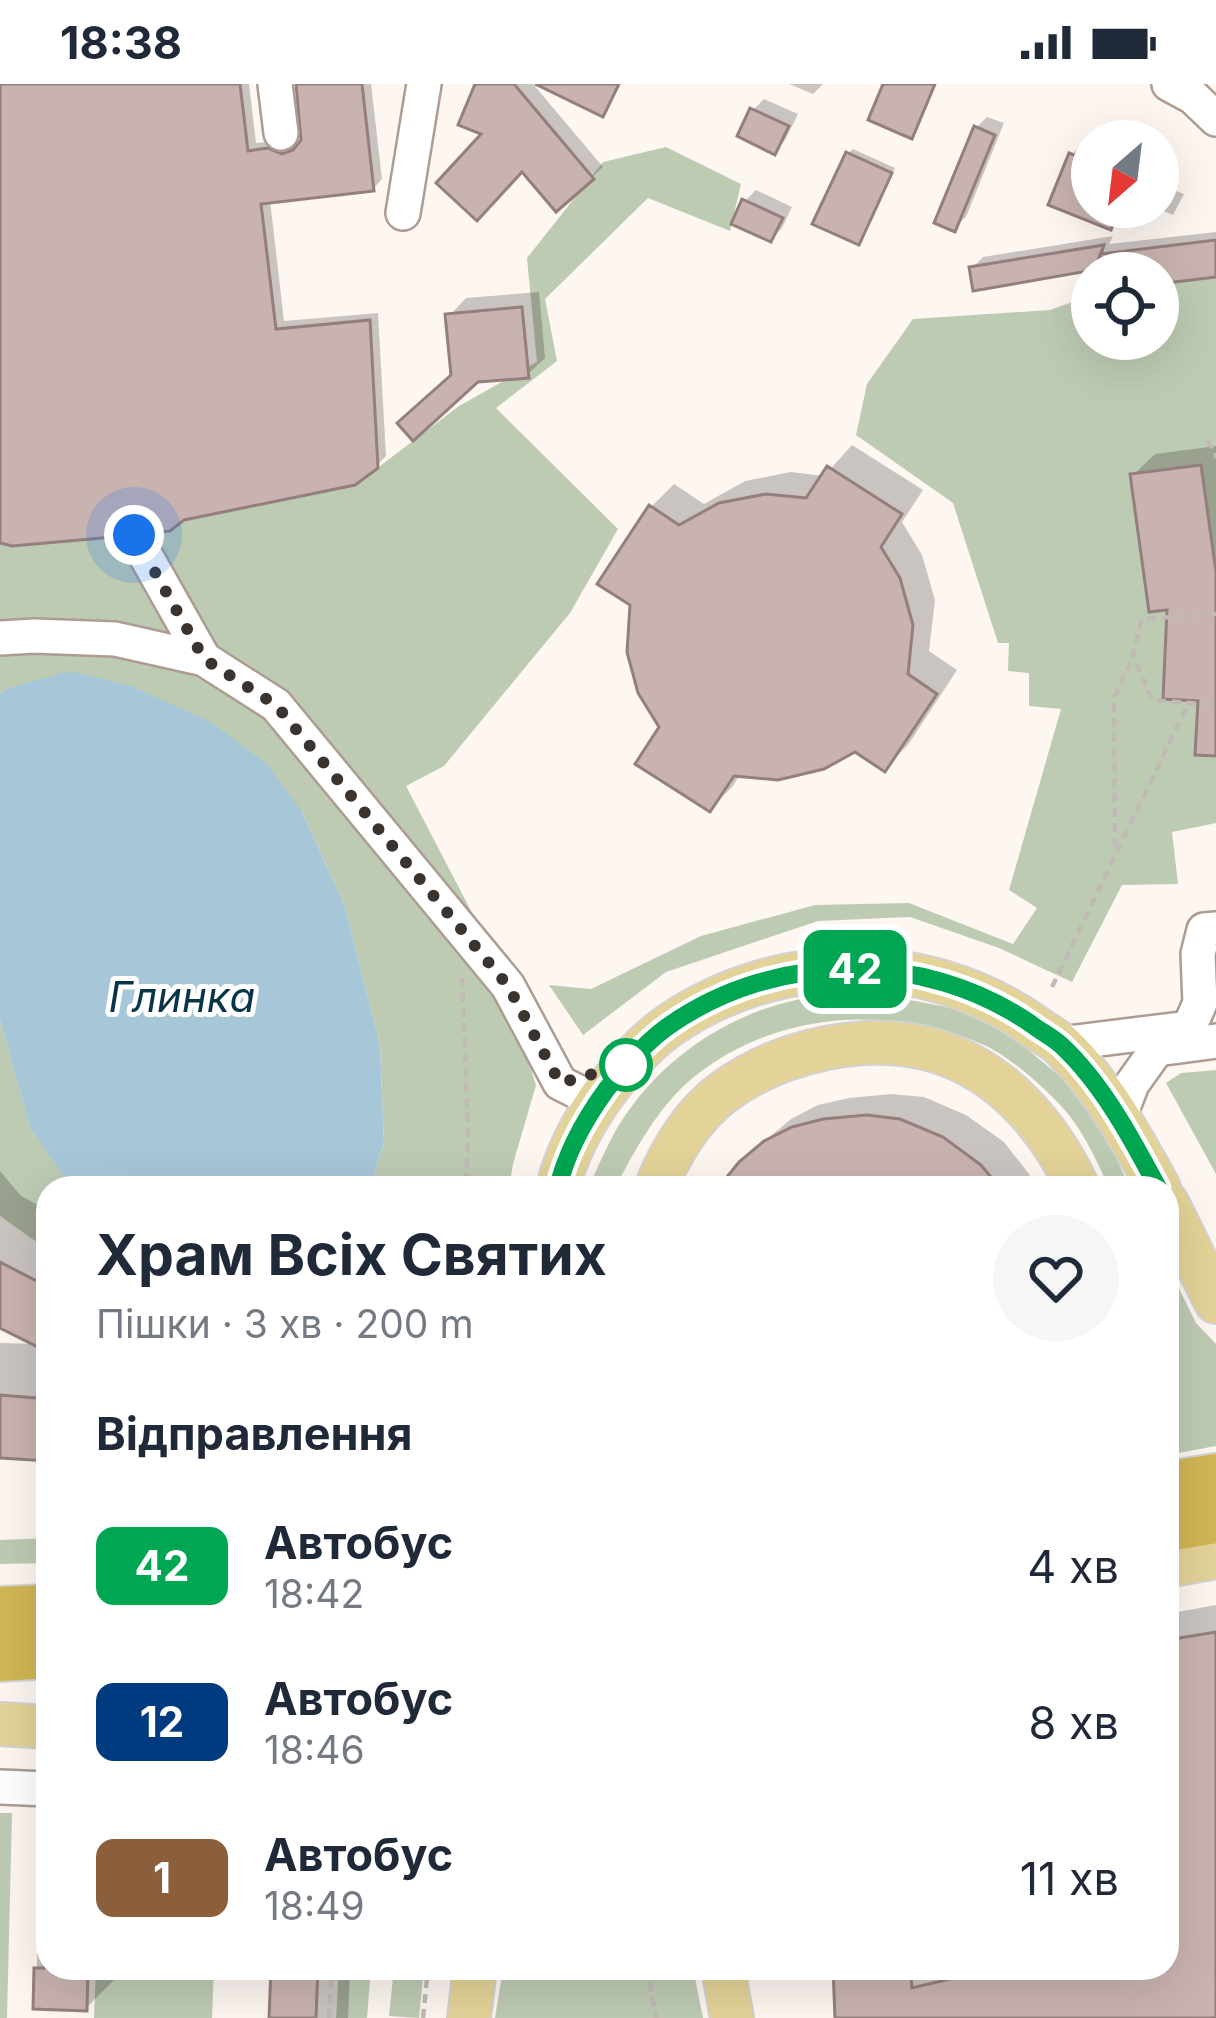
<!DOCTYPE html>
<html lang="uk">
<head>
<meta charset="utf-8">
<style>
  body { margin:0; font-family:Inter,sans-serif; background:#f6f6f7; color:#1f2937; height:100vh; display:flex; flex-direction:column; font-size:45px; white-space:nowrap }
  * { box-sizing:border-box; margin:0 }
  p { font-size:39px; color:#747a83 }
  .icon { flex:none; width:66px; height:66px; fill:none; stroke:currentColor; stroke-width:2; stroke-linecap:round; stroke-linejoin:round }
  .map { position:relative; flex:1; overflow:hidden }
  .details { position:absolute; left:36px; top:1092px; width:1143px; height:804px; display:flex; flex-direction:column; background:#fff; border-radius:36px; box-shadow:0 12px 48px #0002 }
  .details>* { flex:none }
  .badge { padding:0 24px; border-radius:18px; font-size:42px; line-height:78px }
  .needle { width:78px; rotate:208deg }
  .fabs { position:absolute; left:1071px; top:36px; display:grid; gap:24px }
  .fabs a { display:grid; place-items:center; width:108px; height:108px; border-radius:50%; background:#fff; box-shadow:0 12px 48px #0002; font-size:60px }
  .you { position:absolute; width:60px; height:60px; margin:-30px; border:9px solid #fff; border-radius:50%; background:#1a73e8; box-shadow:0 0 0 18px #1a73e833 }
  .map>.badge { position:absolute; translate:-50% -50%; box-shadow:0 0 0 6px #fff }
  h2 { padding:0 60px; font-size:45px; line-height:108px }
  .round { display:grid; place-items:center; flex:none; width:126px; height:126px; border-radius:63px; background:#f6f6f7 }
  .head { display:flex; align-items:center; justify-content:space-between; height:204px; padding:0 60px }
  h1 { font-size:57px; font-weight:700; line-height:90px }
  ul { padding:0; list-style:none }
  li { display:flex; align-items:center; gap:36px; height:156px; padding:0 60px }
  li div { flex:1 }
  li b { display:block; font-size:45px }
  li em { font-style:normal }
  li .badge { min-width:132px; font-weight:700; text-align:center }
  .status { display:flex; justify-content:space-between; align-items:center; height:84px; padding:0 60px; background:#fff; direction:ltr }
  .status svg { height:33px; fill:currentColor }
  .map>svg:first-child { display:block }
  .green { fill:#becbb3 }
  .water { fill:#a7c7d8 }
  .shadow { fill:#0003 }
  .building { fill:#c9b3b1; stroke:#947f7e; stroke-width:3 }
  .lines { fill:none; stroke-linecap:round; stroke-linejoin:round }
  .minor-casing { stroke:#ad9c91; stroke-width:38 }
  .major-casing { stroke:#d4d2d1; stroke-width:46 }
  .highway-casing { stroke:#d4d2d1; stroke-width:52 }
  .path { stroke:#c0b9b4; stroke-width:4.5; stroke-dasharray:9 6; stroke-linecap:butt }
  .minor { stroke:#fff; stroke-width:33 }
  .major { stroke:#e3d398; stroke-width:42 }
  .highway { stroke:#d1b654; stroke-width:48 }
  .line-casing { stroke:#fff; stroke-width:27 }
  .line { stroke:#00a651; stroke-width:18 }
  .walk { stroke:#3a332e; stroke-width:12; stroke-dasharray:0 21.6 }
  .stop-dot { fill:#fff; stroke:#00a651; stroke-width:6 }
  .labels { text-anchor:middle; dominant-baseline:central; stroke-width:10; stroke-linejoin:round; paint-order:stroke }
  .water-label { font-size:42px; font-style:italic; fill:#073447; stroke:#fff }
</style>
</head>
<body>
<div class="status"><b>18:38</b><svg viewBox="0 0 49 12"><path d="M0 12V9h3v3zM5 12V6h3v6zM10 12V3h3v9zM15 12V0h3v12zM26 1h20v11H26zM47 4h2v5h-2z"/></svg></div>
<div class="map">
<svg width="1216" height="1934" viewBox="0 0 1216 1934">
  <rect width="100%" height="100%" fill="#fdf6f1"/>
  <g class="green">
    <polygon points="666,63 741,100 730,147 648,114 545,215 557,277 496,324 618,445 570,529 444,682 406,702 482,848 508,915 536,1001 513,1080 509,1104 370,1104 384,1059 380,961 345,822 301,726 6,605 0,610 0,459 12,462 170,447 184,436 355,401 459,322 537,278 527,174 603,78"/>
    <polygon points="1216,168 1216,739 1172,748 1178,800 1122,801 1072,898 999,864 910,833 818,837 666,888 583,951 549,901 591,905 701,852 815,821 909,819 1013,860 1037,824 1009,806 1061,625 1029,622 1029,589 1008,587 1009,559 998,559 953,419 856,351 867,300 913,235 1050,226 1092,211 1092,255 1158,255 1158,189"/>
    <path d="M883 911 952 924 1008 949 1062 994 1101 1041 1130 1104H1109C1098 1079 1086 1053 1069 1031 1050 1008 1011 973 984 961 891 920 776 927 695 992 660 1020 636 1064 615 1104H588C597 1085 606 1064 616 1046 659 973 736 923 818 912 839 909 862 911 883 911Z"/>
    <polygon points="0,936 30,1042 71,1104 48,1104 48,1166 0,1132"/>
    <polygon points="1216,986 1216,1090 1166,999 1181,989"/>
    <polygon points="1167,1180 1196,1239 1216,1260 1216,1362 1167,1371"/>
    <polygon points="48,1454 48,1479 0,1480 0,1456"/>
    <polygon points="0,1729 12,1729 7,1934 0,1934"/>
    <polygon points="96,1884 214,1884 212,1934 94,1934"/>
    <polygon points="339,1884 371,1884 367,1934 336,1934"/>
    <polygon points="394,1884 424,1884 419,1934 389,1932"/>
    <polygon points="515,1884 693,1884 703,1934 495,1934 503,1885"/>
  </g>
  <polygon class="water" points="69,587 131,602 209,637 266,679 301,726 345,822 380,961 384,1059 370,1104 71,1104 30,1043 0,936 0,610 6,605"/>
  <g class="shadow">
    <polygon points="0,0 249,0 256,59 278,57 284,61 296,62 302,59 299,0 371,0 382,95 373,105 270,116 284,237 378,229 386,372 376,382 147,431 133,427 124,430 121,440 112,450 0,456"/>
    <polygon points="479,0 533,0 603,83 592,93 522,84 486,49"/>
    <polygon points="789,0 823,0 813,10"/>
    <polygon points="764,15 798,30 785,56 774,67 753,26"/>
    <polygon points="987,33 1004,39 966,133 954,144 976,44"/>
    <polygon points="853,65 895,84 863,153 858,158 848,69"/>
    <polygon points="1076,66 1092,73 1092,123 1121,123 1110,143 1052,119 1072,71"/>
    <polygon points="1158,100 1184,110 1173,131 1154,123 1158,123"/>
    <polygon points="756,106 792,123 782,144 771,155 745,117"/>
    <polygon points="1216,148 1216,190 1158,197 1158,189 1106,189 1104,172 1093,183 972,184 983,173 1113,152 1109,160"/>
    <polygon points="539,208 545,274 527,291 477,295 454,290 449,232 466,214"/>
    <polygon points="852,361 923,406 902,438 922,471 935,516 929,567 957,586 908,661 885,684 855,664 741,689 733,702 710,725 663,644 651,423 674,400 704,420 745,397 791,388 824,392"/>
    <polygon points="1216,362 1216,669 1133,391 1155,370"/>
    <polygon points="891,1010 924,1013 966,1031 1004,1058 1029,1090 1035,1104 722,1104 766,1056 791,1035 818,1021 849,1014"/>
    <polygon points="0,1087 21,1112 48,1126 48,1374 0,1370 0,1259 39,1260 0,1241"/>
    <polygon points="1216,1521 1216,1934 838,1934 836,1884 1167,1884 1167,1530"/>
    <polygon points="48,1719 48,1884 121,1884 121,1889 86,1924 36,1922 40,1727"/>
    <polygon points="274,1884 350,1884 348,1934 271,1934"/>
  </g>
  <g class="building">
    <polygon points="0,0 240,0 248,67 268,64 282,70 293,66 301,56 296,0 362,0 374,107 261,120 276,245 370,236 378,384 355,401 184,436 170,447 157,448 146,434 133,430 123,433 117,439 113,453 12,462 0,459"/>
    <polygon points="475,0 514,0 594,95 556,128 522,88 477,137 436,99 481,50 458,41"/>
    <polygon points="535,0 619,0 603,33"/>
    <polygon points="883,0 935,0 912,55 868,36"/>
    <polygon points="750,24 789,42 775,71 737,52"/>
    <polygon points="974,42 995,51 955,148 934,139"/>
    <polygon points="846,68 892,89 859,161 812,140"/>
    <polygon points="1069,69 1092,78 1092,123 1120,123 1111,146 1048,121"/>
    <polygon points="742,115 783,134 771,158 731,140"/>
    <polygon points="1216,156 1216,193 1158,200 1158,189 1103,189 1100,171 1094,186 973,207 969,183 1104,161 1101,170"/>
    <polygon points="522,223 529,294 478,298 413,357 397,339 451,291 445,230"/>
    <polygon points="1201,381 1216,488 1216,672 1195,671 1198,617 1163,615 1167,526 1149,528 1130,390"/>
    <polygon points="827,382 902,430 881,463 900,494 913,541 908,590 937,610 885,688 855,668 824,685 778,696 734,692 710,728 635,680 659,643 638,609 627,568 630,521 597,500 649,421 679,441 719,419 766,410 806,414"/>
    <polygon points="867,1031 900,1035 943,1053 981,1081 1000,1104 718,1104 739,1078 764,1057 792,1043 823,1035"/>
    <polygon points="0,1178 48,1203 48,1268 0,1244"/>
    <polygon points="0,1311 48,1315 48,1377 0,1374"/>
    <polygon points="1216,1548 1216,1934 835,1934 833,1884 910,1884 912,1904 988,1886 988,1884 1167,1884 1167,1556"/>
    <polygon points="34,1884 88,1884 87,1927 33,1925"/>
    <polygon points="271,1884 318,1884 316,1934 269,1934"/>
  </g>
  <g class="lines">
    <g class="minor-casing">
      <g id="minor">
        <polyline points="275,0 281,49"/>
        <polyline points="1169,0 1193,13 1216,35"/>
        <polyline points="403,129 424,0"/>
        <polyline points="134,451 204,575"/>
        <polyline points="0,554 34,552 115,555 204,575 276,621 508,902 560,999 598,1018"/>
        <polyline points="1060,960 1189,944 1200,919 1198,870 1204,846 1216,845"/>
        <polyline points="1118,1036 1132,1000 1157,965 1216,957"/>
        <polyline points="0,1703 48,1705"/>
      </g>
    </g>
    <g class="major-casing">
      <g id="major">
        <path d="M558 1104C566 1069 585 1035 606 1006 624 983 645 958 670 941 777 867 924 866 1031 940 1040 947 1052 953 1061 961 1102 1000 1132 1055 1159 1104"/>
        <path d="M656 1104C670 1068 693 1030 725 1007 782 966 867 947 936 967 1002 987 1050 1043 1078 1104"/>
        <polyline points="1167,1119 1216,1218"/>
        <polyline points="1167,1482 1216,1473"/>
        <polyline points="0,1640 48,1643"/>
        <polyline points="723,1884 732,1934"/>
        <polyline points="469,1934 475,1884"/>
      </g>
    </g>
    <g class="highway-casing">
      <g id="highway">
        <polyline points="1167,1402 1216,1394"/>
        <polyline points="1167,1443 1216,1435"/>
        <polyline points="0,1527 48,1525"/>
        <polyline points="0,1573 48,1570"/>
      </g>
    </g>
    <g class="path">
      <polyline points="1207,357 1215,367 1216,374"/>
      <polyline points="1216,530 1142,535 1133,572 1152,616 1216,621"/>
      <polyline points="1115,763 1114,614 1132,575"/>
      <polyline points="462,894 468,1048 466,1104"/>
      <polyline points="1052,903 1188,620"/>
      <polyline points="647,1884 656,1934"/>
      <polyline points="329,1934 332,1884"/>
      <polyline points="423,1934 428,1884"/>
    </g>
    <use href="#minor" class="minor"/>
    <use href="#major" class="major"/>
    <use href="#highway" class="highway"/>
  </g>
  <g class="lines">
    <g class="line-casing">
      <path id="line" d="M558 1104C566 1069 585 1035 606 1006 624 983 645 958 670 941 777 867 924 866 1031 940 1040 947 1052 953 1061 961 1102 999 1132 1055 1158 1104"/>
    </g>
    <use href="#line" class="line"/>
    <polyline class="walk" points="134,451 204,575 276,621 508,902 560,999 626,981"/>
  </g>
  <circle class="stop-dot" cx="626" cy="981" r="24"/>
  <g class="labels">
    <g class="water-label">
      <text x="182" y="912">Глинка</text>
    </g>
  </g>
</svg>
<div class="fabs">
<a><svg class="needle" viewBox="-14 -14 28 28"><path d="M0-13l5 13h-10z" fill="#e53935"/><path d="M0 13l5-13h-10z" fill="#747a83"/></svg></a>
<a><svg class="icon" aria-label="locate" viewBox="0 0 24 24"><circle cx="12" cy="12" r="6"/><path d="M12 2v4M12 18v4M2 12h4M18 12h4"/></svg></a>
</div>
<div class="you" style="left:134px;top:451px"></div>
<b class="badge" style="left:855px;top:885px;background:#00a651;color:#fff">42</b>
<section class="details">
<div class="head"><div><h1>Храм Всіх Святих</h1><p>Пішки · 3 хв · 200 m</p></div><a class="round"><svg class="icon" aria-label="heart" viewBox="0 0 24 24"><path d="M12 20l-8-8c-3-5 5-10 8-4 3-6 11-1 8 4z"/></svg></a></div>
<h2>Відправлення</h2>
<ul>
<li><span class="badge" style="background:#00a651;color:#fff">42</span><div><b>Автобус</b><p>18:42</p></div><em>4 хв</em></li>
<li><span class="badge" style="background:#003b80;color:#fff">12</span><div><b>Автобус</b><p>18:46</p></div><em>8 хв</em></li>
<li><span class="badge" style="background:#8b5e3c;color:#fff">1</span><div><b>Автобус</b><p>18:49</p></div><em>11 хв</em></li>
</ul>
</section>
</div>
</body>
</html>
